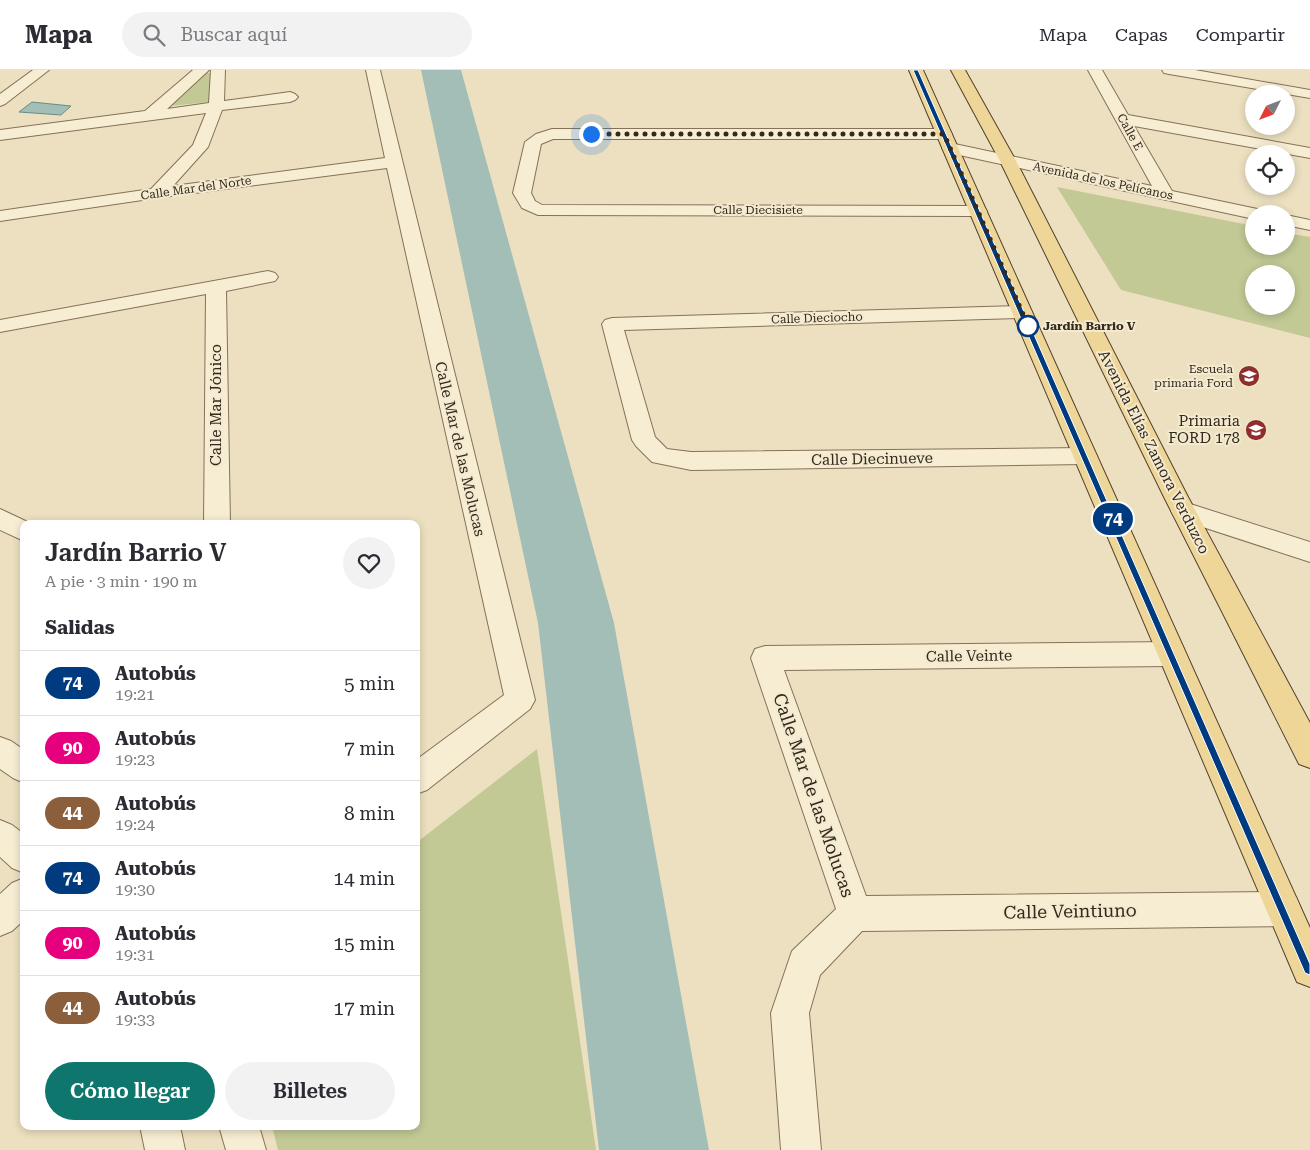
<!DOCTYPE html>
<html lang="es">
<head>
<meta charset="utf-8">
<style>
  body { margin:0; font-family:"Roboto Serif",serif; background:#f2f2f3; color:#2b2b33; height:100vh; display:flex; flex-direction:column; font-size:19px; white-space:nowrap }
  * { box-sizing:border-box; margin:0 }
  p { font-size:16px; color:#7c7c81 }
  .icon { flex:none; width:28px; height:28px; fill:none; stroke:currentColor; stroke-width:2; stroke-linecap:round; stroke-linejoin:round }
  .map { position:relative; flex:1; overflow:hidden }
  .details { position:absolute; left:20px; top:450px; width:400px; height:610px; display:flex; flex-direction:column; background:#fff; border-radius:10px; box-shadow:0 2px 8px #0003 }
  .details>* { flex:none }
  .badge { padding:0 10px; border-radius:16px; font-size:18px; line-height:32px }
  .needle { width:32px; rotate:228deg }
  .fabs { position:absolute; left:1245px; top:15px; display:grid; gap:10px }
  .fabs a { display:grid; place-items:center; width:50px; height:50px; border-radius:50%; background:#fff; box-shadow:0 2px 8px #0003; font-size:25px }
  .you { position:absolute; width:25px; height:25px; margin:-12px; border:4px solid #fff; border-radius:50%; background:#1a73e8; box-shadow:0 0 0 8px #1a73e833 }
  .map>.badge { position:absolute; translate:-50% -50%; box-shadow:0 0 0 2px #fff }
  h2 { padding:0 25px; font-size:19px; line-height:45px }
  .round { display:grid; place-items:center; flex:none; width:52px; height:52px; border-radius:26px; background:#f2f2f3 }
  .summary { display:flex; align-items:center; justify-content:space-between; height:85px; padding:0 25px }
  h1 { font-size:24px; font-weight:600; line-height:38px }
  .action { display:flex; gap:10px; margin-top:auto; padding:10px 25px }
  .action a { flex:1; height:58px; border-radius:30px; background:#0f766e; color:#fff; font-size:20px; font-weight:600; line-height:58px; text-align:center }
  .action a+a { background:#f2f2f3; color:#2b2b33 }
  ul { padding:0; list-style:none }
  li { display:flex; align-items:center; gap:15px; height:65px; padding:0 25px; border-top:1px solid #e1e1e2 }
  li div { flex:1 }
  li b { display:block; font-size:19px }
  li em { font-style:normal }
  li .badge { min-width:55px; font-weight:700; text-align:center }
  header { display:flex; align-items:center; gap:30px; box-sizing:border-box; height:70px; padding:0 25px; background:#fff; border-bottom:1px solid #e1e1e2 }
  header strong { font-size:24px }
  nav { display:flex; gap:28px; margin-inline-start:auto; font-size:18px }
  .search { width:350px; height:45px; background:#f2f2f3; display:flex; align-items:center; gap:12px; box-sizing:border-box; padding:0 18px; border-radius:28px; color:#7c7c81; font-size:19px }
  .map>svg:first-child { display:block }
  .green { fill:#c2c995; fill-rule:evenodd }
  .water { fill:#a3beb7; stroke:#6b8b84 }
  .lines { fill:none; stroke-linecap:round; stroke-linejoin:round }
  .river { fill:#a3beb7; fill-rule:evenodd }
  .minor-casing { stroke:#847159; stroke-width:2 }
  .major-casing { stroke:#523f2d; stroke-width:2 }
  .minor { fill:#f7edd3; fill-rule:evenodd }
  .major { fill:#eed699; fill-rule:evenodd }
  .line { fill:#003b80; stroke:#fff }
  .walk { stroke:#34291d; stroke-width:5; stroke-dasharray:0 9 }
  .stop-dot { fill:#fff; stroke:#003b80; stroke-width:2.5 }
  .labels { text-anchor:middle; dominant-baseline:central; stroke-width:4; stroke-linejoin:round; paint-order:stroke }
  .far-street-label { font-size:12px; fill:#34291d; stroke:#f3ead0 }
  .far-stop-label { font-size:12px; font-weight:bold; fill:#34291d; stroke:#f3ead0; text-anchor:start }
  .far-poi-label { font-size:12px; fill:#34291d; stroke:#f3ead0; text-anchor:end }
  .street-label { font-size:15px; fill:#34291d; stroke:#f3ead0 }
  .poi-label { font-size:15px; fill:#34291d; stroke:#f3ead0; text-anchor:end }
  .near-street-label { font-size:18px; fill:#34291d; stroke:#f3ead0 }
</style>
</head>
<body>
<header>
<strong>Mapa</strong>
<div class="search"><svg class="icon" aria-label="search" viewBox="0 0 24 24"><circle cx="10" cy="10" r="6"/><path d="M15 15l6 6"/></svg>Buscar aquí</div>
<nav><a>Mapa</a><a>Capas</a><a>Compartir</a></nav>
</header>
<div class="map">
<svg width="1310" height="1080" viewBox="0 0 1310 1080">
  <rect width="100%" height="100%" fill="#ece0c0"/>
  <g class="green">
    <polygon points="205,3 212,3 210,32 170,36"/>
    <path d="M1057 117 1254 156V176H1286V163L1310 167V268L1121 220ZM1254 204H1286V236H1254Z"/>
    <polygon points="537,679 596,1080 278,1080 272,1056 416,1056 416,773"/>
  </g>
  <polygon class="water" points="32,32 71,36 61,45 19,42"/>
  <g class="lines">
    <polygon class="river" points="421,0 461,0 614,553 709,1080 599,1080 538,553"/>
    <g class="minor-casing">
      <g id="minor">
        <polygon points="33,0 49,0 5,34 0,36 0,24"/>
        <polygon points="193,0 209,0 167,39 209,33 211,0 225,0 224,31 290,22 295,24 298,27 295,30 290,32 222,40 208,77 173,116 385,88 366,0 380,0 535,630 530,639 427,720 416,724 416,690 504,625 387,98 156,128 0,151 0,141 151,119 193,75 206,43 0,70 0,60 145,41"/>
        <polygon points="1088,0 1102,0 1128,45 1310,78 1310,88 1134,56 1172,121 1262,140 1265,144 1254,144 1254,149 950,83 944,81 942,78 944,75 950,73 1152,116"/>
        <polygon points="1162,0 1195,0 1310,20 1310,28 1169,4 1164,3"/>
        <polygon points="552,59 944,59 950,61 952,64 950,67 944,69 553,69 541,74 531,123 535,131 542,135 978,136 984,137 987,141 984,145 978,146 538,145 522,138 513,123 525,72 536,64"/>
        <polygon points="1286,145 1310,150 1310,160 1286,155"/>
        <polygon points="268,201 275,203 278,207 275,211 226,221 230,454 204,454 206,224 0,262 0,250"/>
        <polygon points="1022,236 1029,238 1032,242 1029,246 1022,248 624,260 655,367 667,379 691,382 1085,378 1093,380 1097,386 1093,392 1085,394 691,400 652,392 636,376 632,370 602,254 605,250 612,248"/>
        <polygon points="1184,432 1310,472 1310,492 1175,448 1171,441 1175,434"/>
        <polygon points="0,439 32,454 24,454 24,471 0,460"/>
        <polygon points="1172,572 1182,575 1186,584 1182,593 1172,596 784,600 866,826 1284,822 1296,827 1301,839 1296,851 1284,856 862,861 820,905 809,943 821,1080 781,1080 771,943 792,881 836,839 751,588 755,579 765,576"/>
        <polygon points="0,667 11,671 24,680 24,713 13,708 0,699"/>
        <polygon points="0,750 12,755 24,764 24,803 12,798 0,787"/>
        <polygon points="24,808 24,850 12,861 0,866 0,824 12,813"/>
        <polygon points="140,1056 180,1056 185,1080 145,1080"/>
        <polygon points="219,1056 259,1056 266,1080 226,1080"/>
      </g>
    </g>
    <g class="major-casing">
      <g id="major">
        <polygon points="909,0 923,0 1310,858 1310,917 1297,912"/>
        <polygon points="951,0 965,0 1016,91 1188,427 1310,653 1310,698 1299,694 1164,427 1000,91"/>
      </g>
    </g>
    <use href="#minor" class="minor"/>
    <use href="#major" class="major"/>
  </g>
  <polygon class="line" points="913,0 918,0 1310,894 1310,905 1305,903"/>
  <g class="lines">
    <polyline class="walk" points="591,64 944,64 1030,260 1028,256"/>
  </g>
  <defs>
    <g id="school-disc" transform="scale(1.125)"><circle r="9.5" fill="#902e2c" stroke="#f3ead0"/><path d="M0-5L7-2L0 1L-7-2ZM-4 1L0 2.5L4 1V4Q0 6-4 4Z" fill="#fff"/></g>
  </defs>
  <g fill-rule="evenodd">
    <use href="#school-disc" x="1249" y="306"/>
    <use href="#school-disc" x="1256" y="360"/>
  </g>
  <circle class="stop-dot" cx="1028" cy="256" r="10"/>
  <g class="labels">
    <g class="far-street-label">
      <text transform="translate(1130 62) rotate(61)">Calle E</text>
      <text transform="translate(1103 111) rotate(12)">Avenida de los Pelícanos</text>
      <text transform="translate(196 118) rotate(-8)">Calle Mar del Norte</text>
      <text x="758" y="140">Calle Diecisiete</text>
      <text transform="translate(817 248) rotate(-2)">Calle Dieciocho</text>
    </g>
    <g class="far-stop-label">
      <text x="1043" y="256">Jardín Barrio V</text>
    </g>
    <g class="far-poi-label">
      <text x="1233" y="299">Escuela<tspan x="1233" dy="14">primaria Ford</tspan></text>
    </g>
    <g class="street-label">
      <text transform="translate(216 335) rotate(-90)">Calle Mar Jónico</text>
      <text transform="translate(460 379) rotate(77)">Calle Mar de las Molucas</text>
      <text transform="translate(1154 382) rotate(63)">Avenida Elías Zamora Verduzco</text>
      <text transform="translate(872 389) rotate(-1)">Calle Diecinueve</text>
      <text transform="translate(969 586) rotate(-1)">Calle Veinte</text>
    </g>
    <g class="poi-label">
      <text x="1240" y="351">Primaria<tspan x="1240" dy="17">FORD 178</tspan></text>
    </g>
    <g class="near-street-label">
      <text transform="translate(814 725) rotate(71)">Calle Mar de las Molucas</text>
      <text transform="translate(1070 841) rotate(-1)">Calle Veintiuno</text>
    </g>
  </g>
</svg>
<div class="fabs">
<a><svg class="needle" viewBox="-14 -14 28 28"><path d="M0-13l5 13h-10z" fill="#e53935"/><path d="M0 13l5-13h-10z" fill="#7c7c81"/></svg></a>
<a><svg class="icon" aria-label="locate" viewBox="0 0 24 24"><circle cx="12" cy="12" r="6"/><path d="M12 2v4M12 18v4M2 12h4M18 12h4"/></svg></a>
<a>+</a>
<a>−</a>
</div>
<div class="you" style="left:591px;top:64px"></div>
<b class="badge" style="left:1113px;top:449px;background:#003b80;color:#fff">74</b>
<section class="details">
<div class="summary"><div><h1>Jardín Barrio V</h1><p>A pie · 3 min · 190 m</p></div><a class="round"><svg class="icon" aria-label="heart" viewBox="0 0 24 24"><path d="M12 20l-8-8c-3-5 5-10 8-4 3-6 11-1 8 4z"/></svg></a></div>
<h2>Salidas</h2>
<ul>
<li><span class="badge" style="background:#003b80;color:#fff">74</span><div><b>Autobús</b><p>19:21</p></div><em>5 min</em></li>
<li><span class="badge" style="background:#e6007e;color:#fff">90</span><div><b>Autobús</b><p>19:23</p></div><em>7 min</em></li>
<li><span class="badge" style="background:#8b5e3c;color:#fff">44</span><div><b>Autobús</b><p>19:24</p></div><em>8 min</em></li>
<li><span class="badge" style="background:#003b80;color:#fff">74</span><div><b>Autobús</b><p>19:30</p></div><em>14 min</em></li>
<li><span class="badge" style="background:#e6007e;color:#fff">90</span><div><b>Autobús</b><p>19:31</p></div><em>15 min</em></li>
<li><span class="badge" style="background:#8b5e3c;color:#fff">44</span><div><b>Autobús</b><p>19:33</p></div><em>17 min</em></li>
</ul>
<div class="action"><a>Cómo llegar</a><a>Billetes</a></div>
</section>
</div>
</body>
</html>
